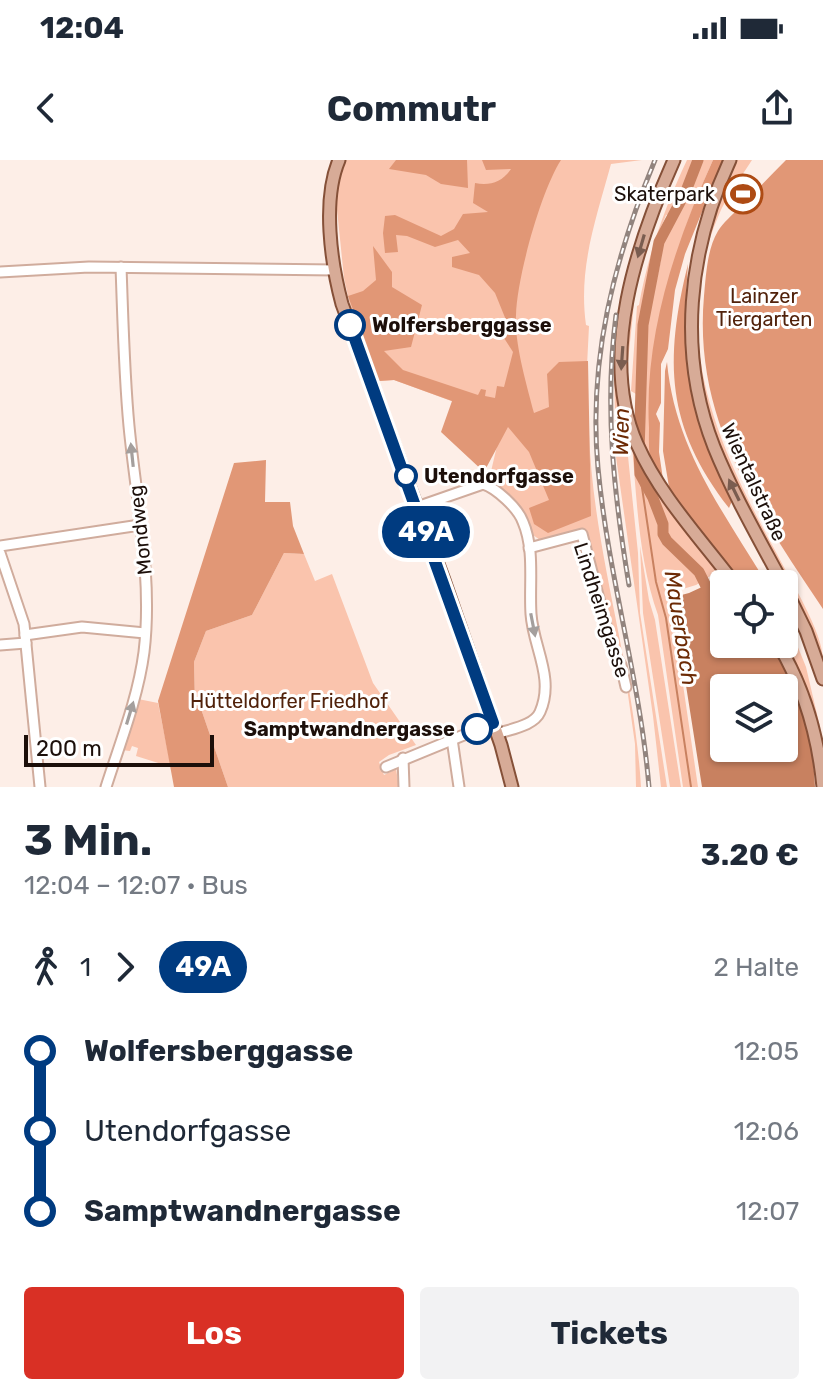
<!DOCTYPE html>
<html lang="de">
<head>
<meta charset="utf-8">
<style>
  body { margin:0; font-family:Rubik,sans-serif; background:#f2f2f3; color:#1f2937; height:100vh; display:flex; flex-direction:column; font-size:30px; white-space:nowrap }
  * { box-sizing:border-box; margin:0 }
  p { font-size:26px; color:#747a83 }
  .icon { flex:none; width:44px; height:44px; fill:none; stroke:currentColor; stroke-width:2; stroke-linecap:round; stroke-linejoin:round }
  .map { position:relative; height:627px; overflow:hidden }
  .panel { display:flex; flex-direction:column; background:#fff; flex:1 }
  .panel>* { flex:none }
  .badge { padding:0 16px; border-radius:26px; font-size:28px; line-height:52px }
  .controls { position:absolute; left:710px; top:410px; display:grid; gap:16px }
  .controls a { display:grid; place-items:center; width:88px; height:88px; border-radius:8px; background:#fff; box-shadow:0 2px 6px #0004; font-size:40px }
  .scale { position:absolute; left:24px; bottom:20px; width:190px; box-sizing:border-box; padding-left:8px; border:4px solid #1c0f0a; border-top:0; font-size:22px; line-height:28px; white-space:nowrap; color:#1c0f0a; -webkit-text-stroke:6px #fff; paint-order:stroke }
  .map>.badge { position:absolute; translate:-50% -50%; box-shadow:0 0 0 4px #fff }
  .legs { display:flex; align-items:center; gap:12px; height:88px; padding:0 24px; font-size:26px }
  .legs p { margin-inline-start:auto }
  .headline { display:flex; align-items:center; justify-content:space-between; height:136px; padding:0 24px }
  h1 { font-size:44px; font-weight:700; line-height:60px }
  .cta { display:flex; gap:16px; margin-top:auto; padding:16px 24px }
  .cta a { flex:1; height:92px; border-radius:8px; background:#d93025; color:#fff; font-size:32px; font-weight:700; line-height:92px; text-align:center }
  .cta a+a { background:#f2f2f3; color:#1f2937 }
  ul { padding:0 24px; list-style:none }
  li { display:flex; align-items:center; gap:28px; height:80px; font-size:30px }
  li i { display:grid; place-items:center; width:12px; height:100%; margin:0 10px; background:currentColor }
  li i::after { content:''; width:20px; height:20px; margin:-10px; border:6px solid; border-radius:50%; background:#fff }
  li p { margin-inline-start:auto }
  li:first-child i { background:linear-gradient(#0000 50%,currentColor 0) }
  li:last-child i { background:linear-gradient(currentColor 50%,#0000 0) }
  .status { display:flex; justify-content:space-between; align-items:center; height:56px; padding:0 40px; background:#fff; direction:ltr }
  .status svg { height:22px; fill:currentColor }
  header { display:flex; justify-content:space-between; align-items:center; height:104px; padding:0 24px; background:#fff; font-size:36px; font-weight:700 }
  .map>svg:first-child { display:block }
  .green { fill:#fac4ad }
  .forest { fill:#e19776 }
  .water { fill:#c88160; fill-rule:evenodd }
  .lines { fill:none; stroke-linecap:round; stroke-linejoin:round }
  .stream { stroke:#c88160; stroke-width:2 }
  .river { stroke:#c88160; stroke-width:11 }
  .minor-casing { stroke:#d0ac9d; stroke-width:13 }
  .major-casing { stroke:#855038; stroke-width:15 }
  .minor { stroke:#fff; stroke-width:9 }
  .major { stroke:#d7ab97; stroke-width:11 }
  .rail-casing { stroke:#92847e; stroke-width:5 }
  .rail { stroke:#fff; stroke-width:2; stroke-dasharray:6; stroke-linecap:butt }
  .oneway { fill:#7a5d50 }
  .oneway2 { fill:#a49f9d }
  .line-1-casing { stroke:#fff; stroke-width:18 }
  .line-1 { stroke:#003b80; stroke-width:12 }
  .stop-1-dot { fill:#fff; stroke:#003b80; stroke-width:4 }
  .labels { text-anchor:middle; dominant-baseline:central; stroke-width:6; stroke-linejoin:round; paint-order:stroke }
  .poi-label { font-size:20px; fill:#1c0f0a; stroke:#fff; text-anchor:end }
  .park-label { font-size:20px; fill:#51220b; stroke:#fff }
  .stop-label { font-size:20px; font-weight:bold; fill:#1c0f0a; stroke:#fff; text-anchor:start }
  .street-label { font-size:20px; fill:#1c0f0a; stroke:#fff }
  .water-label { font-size:22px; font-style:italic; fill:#6c2a05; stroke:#fff }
</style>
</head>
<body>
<div class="status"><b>12:04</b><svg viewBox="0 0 49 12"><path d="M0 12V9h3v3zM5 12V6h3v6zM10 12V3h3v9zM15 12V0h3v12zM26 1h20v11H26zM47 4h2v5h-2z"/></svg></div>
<header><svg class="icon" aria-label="back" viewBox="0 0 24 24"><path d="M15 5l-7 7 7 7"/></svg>Commutr<svg class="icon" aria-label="share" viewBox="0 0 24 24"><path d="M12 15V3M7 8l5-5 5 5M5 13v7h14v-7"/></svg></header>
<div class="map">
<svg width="823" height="627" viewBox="0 0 823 627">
  <rect width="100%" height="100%" fill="#fdeee7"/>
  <g class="green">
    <path d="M344 0H642L611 4C596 59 578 108 586 165L589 166 585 246 591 355 589 272C593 392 634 507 641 627H636L635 584 625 514 615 492 585 376 587 372 584 370 540 380 533 375 522 352 489 320 503 260 394 220 379 221 350 145 344 118 335 30Z"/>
    <path d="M687 0H694V2L671 54 666 55 657 77 652 112 641 158 636 234 631 231 637 146 639 145C648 94 665 47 687 0Z"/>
    <path d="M701 0H713C668 100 642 196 652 306L641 286 647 165 661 100 662 81 690 32Z"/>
    <path d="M735 0H752C740 19 726 36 718 57 667 177 719 289 777 394 790 420 823 472 823 500 803 442 770 390 743 335 680 213 686 125 735 0Z"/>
    <path d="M674 11 649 76 636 125 628 201 626 277 638 393 640 453 667 627H661L653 556 616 297 614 211 625 200C630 130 646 75 674 11Z"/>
    <path d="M632 286 729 423 717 420 712 415 696 425 673 432 669 424 667 430 671 443 698 627H683L658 455C639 402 637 342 632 286Z"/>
    <polygon points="640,386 649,440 655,460 681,627 670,627 643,453"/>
    <polygon points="284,393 304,394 315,421 332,414 373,523 416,585 389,595 379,602 384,615 396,609 399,627 228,627 200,546 195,546 194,502 206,471 252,455"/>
    <polygon points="789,465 806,507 820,567 806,527 784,484 784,467"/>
    <polygon points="138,539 158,543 171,607 136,596 138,588 132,586 130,591 121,590"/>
  </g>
  <g class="forest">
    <polygon points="396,0 467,0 468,28 441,24 426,15 389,9"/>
    <path d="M482 0H561C541 31 517 117 516 155 514 182 527 226 534 253L549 247 547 214 559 202 588 201 591 356 548 373 534 364 529 348 549 340 529 292 508 267 484 312 441 272 452 241 394 220 379 221 348 136 363 131 376 120 373 86 392 112V127L422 145 411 187 384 191 403 210 478 235 481 229 486 230 485 236 495 238 497 226 504 227 513 192 502 175 506 160 495 133 479 115 452 107V97L470 93 458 80 435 87 407 76 396 75 398 92 385 93 383 73 385 56 395 55 441 76 454 69 463 54 488 52 473 43 475 23C490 26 502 22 511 9L486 10Z"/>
    <path d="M713 0H723L685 94 675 130 668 189 661 204V243L656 254 660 263 659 292 664 326C660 320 654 312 652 305 648 294 649 279 649 268 644 175 675 84 713 0Z"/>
    <path d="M786 0H823V449C758 352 693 260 704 136 706 116 707 89 718 71 723 63 732 55 739 48 755 32 770 16 786 0Z"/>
    <path d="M688 104 685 151 691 227 707 285 732 341 729 348C666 267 664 201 688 104Z"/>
    <path d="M667 202C675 289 723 351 767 424H740L670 333 663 291 665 211Z"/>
    <polygon points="266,300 265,342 290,342 293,366 304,394 284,393 252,455 206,471 194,502 195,545 200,546 228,627 174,627 158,541 234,303"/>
  </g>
  <path class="water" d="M715 421 727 424H724V484H773C801 526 813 577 815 627H702L673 443 674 437 689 433ZM724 528H784V588H724Z"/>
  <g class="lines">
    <polyline class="stream" points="640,314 656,422 666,458 691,627"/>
    <polyline class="river" points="698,0 686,31 659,82 643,165 639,292 640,314 653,338 663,364 663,374 667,381 699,412 712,438"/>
    <g class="minor-casing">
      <g id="minor">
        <polyline points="0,112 89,107 335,110"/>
        <path d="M417 347 483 324C496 328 518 348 523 362 535 390 529 424 531 454 533 487 555 518 540 552 534 566 510 569 497 574"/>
        <polyline points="0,386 140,365"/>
        <polyline points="529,388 582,374 613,492 621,505 626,527"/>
        <polyline points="0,393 24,464 40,627"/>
        <polyline points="25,475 82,467 145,473"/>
        <polyline points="0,485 26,483"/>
        <polyline points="452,579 459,627"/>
        <polyline points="403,598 404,627"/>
        <polyline points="386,607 493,563"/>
        <path d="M106 627C120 583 138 538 144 492 153 417 136 340 129 266 124 213 123 160 121 107"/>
      </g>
    </g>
    <g class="major-casing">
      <g id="major">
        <path d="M339 0C322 40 331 103 342 144L444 420 501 585 512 627"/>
        <path d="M674 0C637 83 598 196 637 284 660 336 701 379 735 424"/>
        <path d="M730 0C688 90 677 193 714 287 733 334 759 379 783 424"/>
        <polyline points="784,426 806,471 823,519"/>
        <path d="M778 484C805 529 818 575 823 627"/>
      </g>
    </g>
    <use href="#minor" class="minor"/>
    <use href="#major" class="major"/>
    <g class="rail-casing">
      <g id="rail">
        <path d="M616 155C604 246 614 335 629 425"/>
        <path d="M649 627C640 519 608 416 598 308 588 200 614 99 655 0"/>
      </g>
    </g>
    <use href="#rail" class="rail"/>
  </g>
  <defs><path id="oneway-solid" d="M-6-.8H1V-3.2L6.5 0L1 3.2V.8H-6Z" transform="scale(2)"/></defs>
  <g class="oneway">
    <use href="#oneway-solid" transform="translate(641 86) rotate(106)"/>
    <use href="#oneway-solid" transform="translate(622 198) rotate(94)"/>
    <use href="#oneway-solid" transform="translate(734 330) rotate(-116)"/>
  </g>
  <g class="oneway2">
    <use href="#oneway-solid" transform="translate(132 295) rotate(-96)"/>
    <use href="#oneway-solid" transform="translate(533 465) rotate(79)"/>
    <use href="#oneway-solid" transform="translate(130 553) rotate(-73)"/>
  </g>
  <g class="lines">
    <g class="line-1-casing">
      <polyline id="line-1" points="350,165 493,563 477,569"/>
    </g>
    <use href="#line-1" class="line-1"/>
  </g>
  <defs>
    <g id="stadium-ring" transform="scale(2)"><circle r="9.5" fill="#fff" stroke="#ae4b14" stroke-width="1.5"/><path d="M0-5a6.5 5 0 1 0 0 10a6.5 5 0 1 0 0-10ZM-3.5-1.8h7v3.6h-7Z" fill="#ae4b14"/></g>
  </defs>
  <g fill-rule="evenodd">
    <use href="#stadium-ring" x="743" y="34"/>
  </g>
  <g class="stop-1-dot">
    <circle cx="350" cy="165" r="14"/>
    <circle cx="406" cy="316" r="10"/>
    <circle cx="477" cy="569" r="14"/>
  </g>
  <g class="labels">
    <g class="poi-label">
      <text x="715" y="34">Skaterpark</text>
    </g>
    <g class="park-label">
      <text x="764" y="136">Lainzer<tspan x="764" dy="23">Tiergarten</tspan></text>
      <text x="289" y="541">Hütteldorfer Friedhof</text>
    </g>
    <g class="stop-label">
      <text x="372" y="165">Wolfersberggasse</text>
      <text x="424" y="316">Utendorfgasse</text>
      <text x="455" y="569" text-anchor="end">Samptwandnergasse</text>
    </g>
    <g class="street-label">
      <text transform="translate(754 322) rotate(65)">Wientalstraße</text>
      <text transform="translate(140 370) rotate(-96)">Mondweg</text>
      <text transform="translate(602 450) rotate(72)">Lindheimgasse</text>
    </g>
    <g class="water-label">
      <text transform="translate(621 272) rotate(-89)">Wien</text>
      <text transform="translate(681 468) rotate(81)">Mauerbach</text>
    </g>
  </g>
</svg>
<div class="controls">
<a><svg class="icon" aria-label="locate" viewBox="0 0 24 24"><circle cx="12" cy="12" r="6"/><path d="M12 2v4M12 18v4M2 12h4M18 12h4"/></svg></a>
<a><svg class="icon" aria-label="layers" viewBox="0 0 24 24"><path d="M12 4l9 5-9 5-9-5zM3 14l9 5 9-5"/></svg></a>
</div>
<div class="scale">200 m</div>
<b class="badge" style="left:426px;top:372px;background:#003b80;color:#fff">49A</b>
</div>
<section class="panel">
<div class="headline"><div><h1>3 Min.</h1><p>12:04 – 12:07 · Bus</p></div><b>3.20 €</b></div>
<div class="legs"><svg class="icon" aria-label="walk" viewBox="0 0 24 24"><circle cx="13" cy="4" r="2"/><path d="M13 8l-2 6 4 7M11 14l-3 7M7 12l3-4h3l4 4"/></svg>1<svg class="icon" aria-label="forward" viewBox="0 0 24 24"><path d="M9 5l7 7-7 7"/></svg><b class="badge" style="background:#003b80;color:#fff">49A</b><p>2 Halte</p></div>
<ul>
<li><i style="color:#003b80"></i><b>Wolfersberggasse</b><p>12:05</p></li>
<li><i style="color:#003b80"></i><span>Utendorfgasse</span><p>12:06</p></li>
<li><i style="color:#003b80"></i><b>Samptwandnergasse</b><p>12:07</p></li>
</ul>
<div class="cta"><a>Los</a><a>Tickets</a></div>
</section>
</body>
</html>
